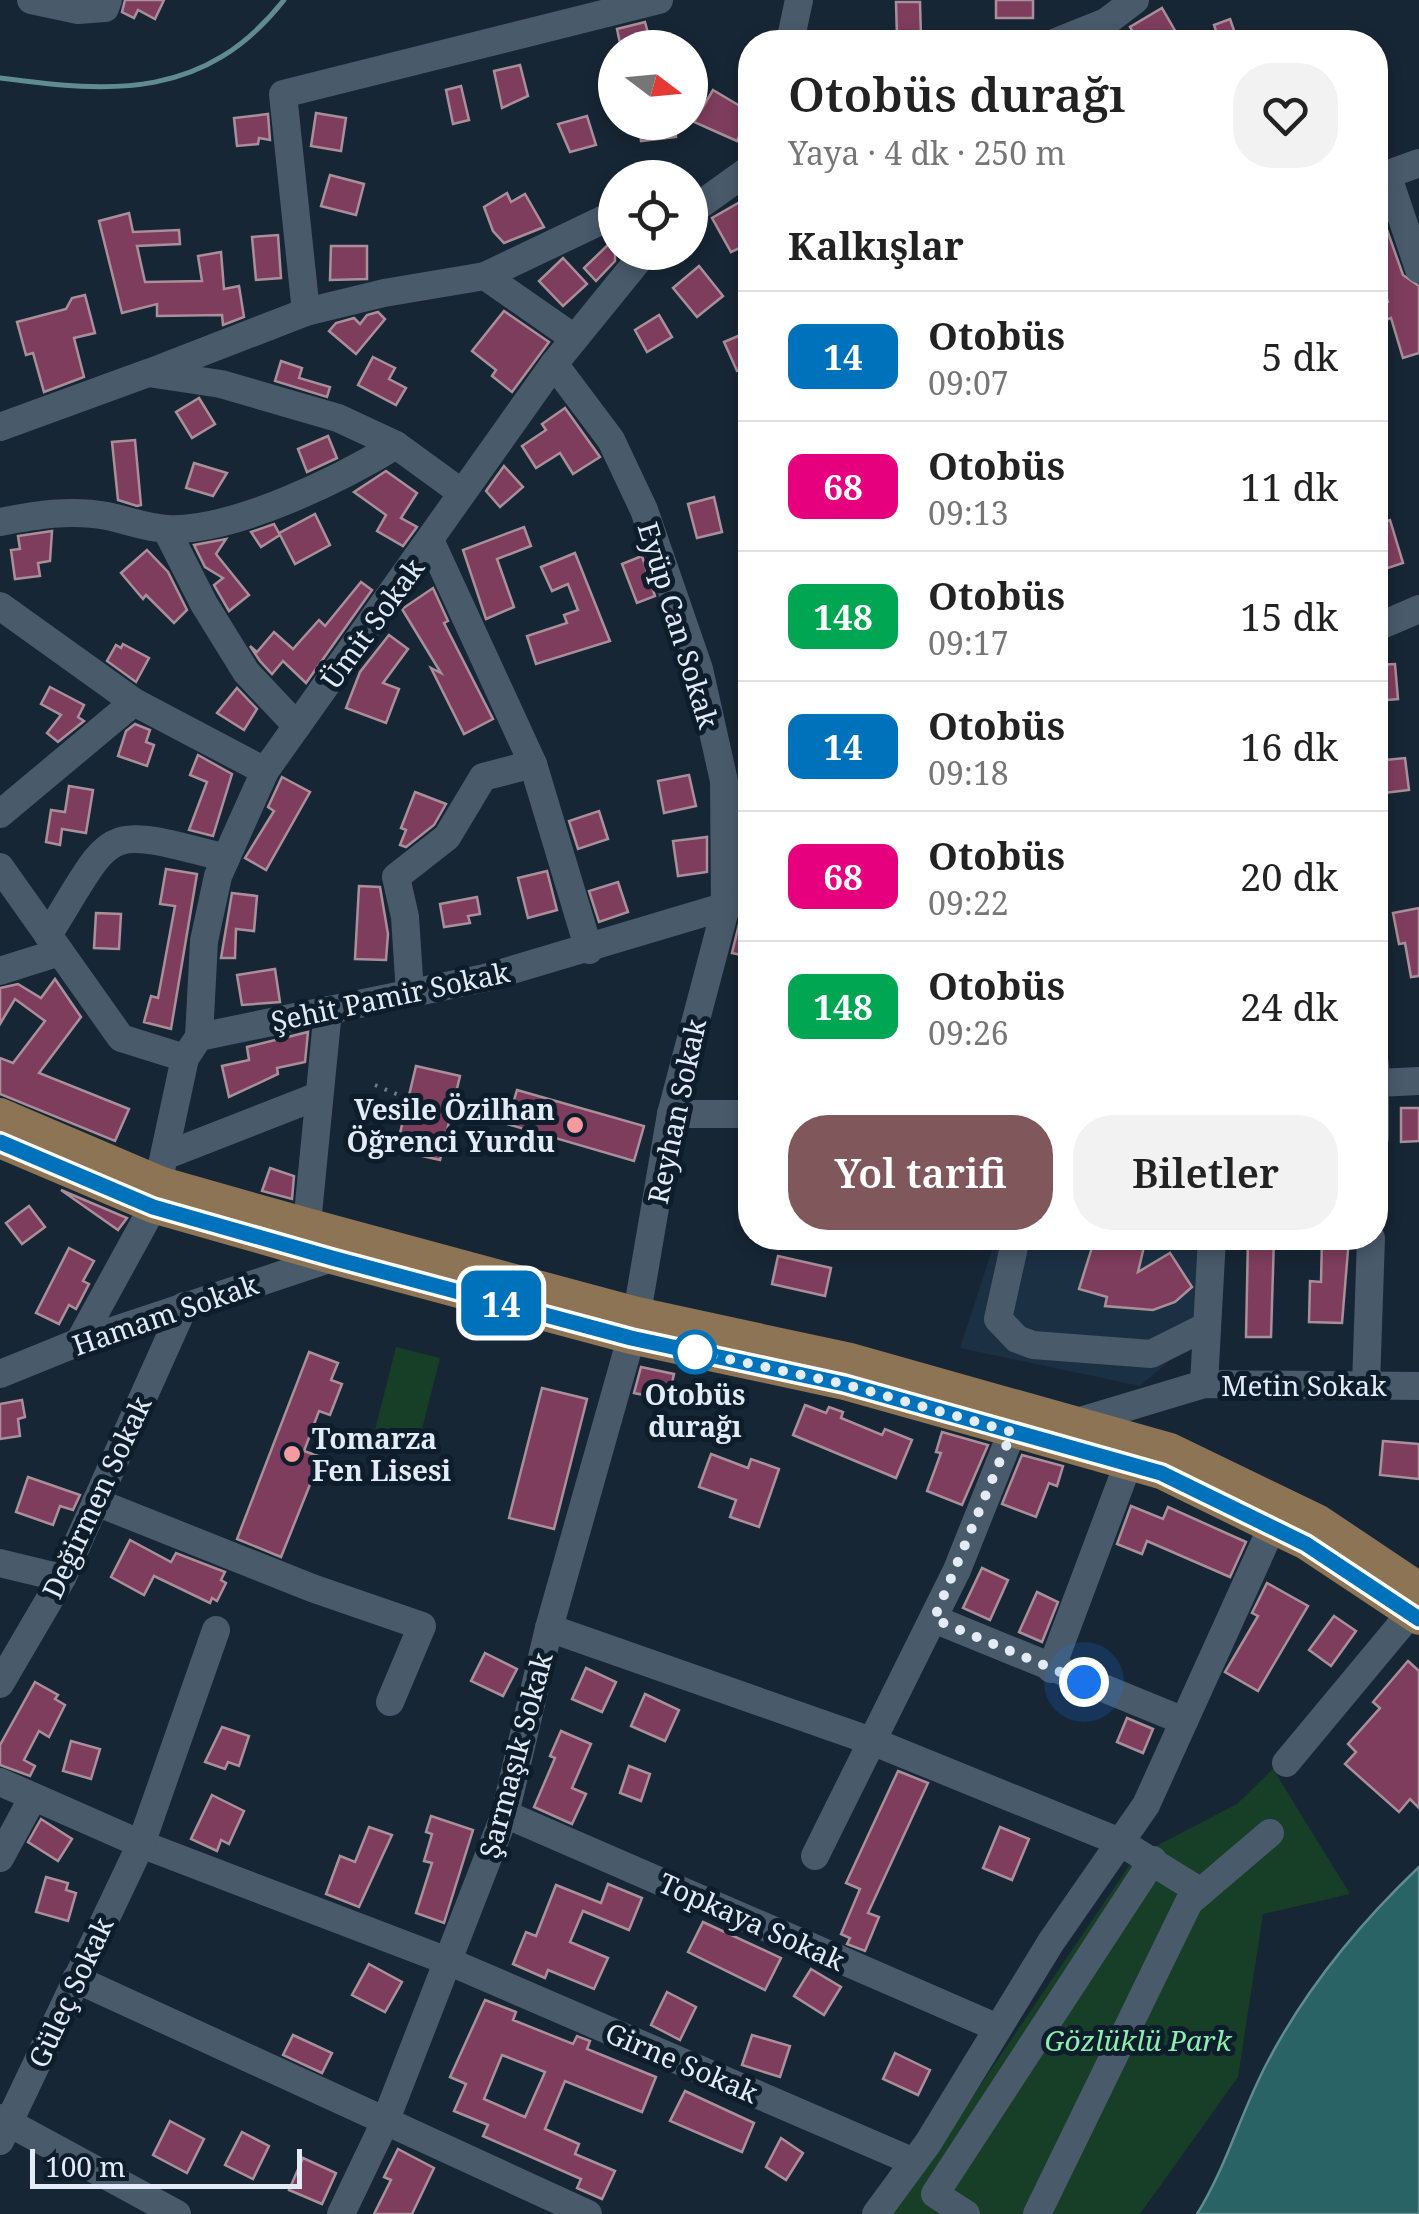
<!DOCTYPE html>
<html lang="tr">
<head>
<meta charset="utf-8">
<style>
  body { margin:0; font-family:"Noto Serif",serif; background:#f2f2f2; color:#222; height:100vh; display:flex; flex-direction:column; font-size:38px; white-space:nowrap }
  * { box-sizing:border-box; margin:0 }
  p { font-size:32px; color:#767676 }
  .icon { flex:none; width:55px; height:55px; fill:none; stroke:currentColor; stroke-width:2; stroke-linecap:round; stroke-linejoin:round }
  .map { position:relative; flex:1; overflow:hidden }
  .panel { position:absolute; left:738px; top:30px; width:650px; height:1220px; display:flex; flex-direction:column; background:#fff; border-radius:40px; box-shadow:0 5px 15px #0003 }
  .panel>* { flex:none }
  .badge { padding:0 20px; border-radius:15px; font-size:35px; line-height:65px }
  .needle { width:65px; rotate:106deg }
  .buttons { position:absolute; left:598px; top:30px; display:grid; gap:20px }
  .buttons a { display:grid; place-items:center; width:110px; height:110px; border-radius:50%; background:#fff; box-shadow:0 5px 15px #0003; font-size:50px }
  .scale { position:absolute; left:30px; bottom:25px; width:272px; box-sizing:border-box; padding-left:10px; border:5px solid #e2ebf6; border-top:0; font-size:28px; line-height:35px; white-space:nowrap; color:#e2ebf6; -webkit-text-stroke:8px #0e1d2b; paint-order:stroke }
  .you { position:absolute; width:50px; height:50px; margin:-25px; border:8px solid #fff; border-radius:50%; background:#1a73e8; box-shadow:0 0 0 15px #1a73e833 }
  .map>.badge { position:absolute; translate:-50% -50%; box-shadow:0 0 0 5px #fff }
  h2 { padding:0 50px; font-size:38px; line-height:90px }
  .round { display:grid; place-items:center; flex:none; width:105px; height:105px; border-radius:40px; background:#f2f2f2 }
  .overview { display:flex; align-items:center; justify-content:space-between; height:170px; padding:0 50px }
  h1 { font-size:48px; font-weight:600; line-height:75px }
  .button { display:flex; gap:20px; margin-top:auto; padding:20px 50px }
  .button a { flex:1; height:115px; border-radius:40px; background:#80585b; color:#fff; font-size:40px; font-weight:600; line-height:115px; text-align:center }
  .button a+a { background:#f2f2f2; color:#222 }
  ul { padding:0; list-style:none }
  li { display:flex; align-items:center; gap:30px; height:130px; padding:0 50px; border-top:2px solid #e0e0e0 }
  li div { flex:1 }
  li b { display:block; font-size:38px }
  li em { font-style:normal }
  li .badge { min-width:110px; font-weight:700; text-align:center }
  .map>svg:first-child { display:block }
  .built { fill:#1c3044 }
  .green { fill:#173e27 }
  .water { fill:#296365; stroke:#608c90; stroke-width:2.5 }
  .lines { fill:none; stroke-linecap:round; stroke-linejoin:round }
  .stream { stroke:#608c90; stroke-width:5 }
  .building { fill:#7f3d5d; stroke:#a98f99; stroke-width:2.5; fill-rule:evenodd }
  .path { stroke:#707c8a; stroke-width:4; stroke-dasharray:2.5 8; stroke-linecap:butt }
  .minor { stroke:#495a6b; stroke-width:28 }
  .major { stroke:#8c7454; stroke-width:32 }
  .line-casing { stroke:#fff; stroke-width:22 }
  .line { stroke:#0072bc; stroke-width:15 }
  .walk { stroke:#e2ebf6; stroke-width:10; stroke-dasharray:0 18 }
  .poi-dot { fill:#f49aa1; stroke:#0e1d2b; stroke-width:4 }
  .stop-dot { fill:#fff; stroke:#0072bc; stroke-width:5 }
  .labels { text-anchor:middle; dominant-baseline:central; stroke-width:10; stroke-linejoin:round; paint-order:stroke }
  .street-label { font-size:28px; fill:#e2ebf6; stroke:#0e1d2b }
  .poi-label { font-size:28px; font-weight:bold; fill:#e2ebf6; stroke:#0e1d2b; text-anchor:end }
  .stop-label { font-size:28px; font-weight:bold; fill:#e2ebf6; stroke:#0e1d2b }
  .park-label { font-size:28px; font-style:italic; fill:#8befaf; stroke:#0e1d2b }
</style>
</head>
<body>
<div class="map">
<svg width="1419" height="2214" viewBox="0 0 1419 2214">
  <rect width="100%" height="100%" fill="#172635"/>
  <polygon class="built" points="996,1238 1201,1238 1194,1340 1140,1386 960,1348"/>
  <g class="green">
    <polygon points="396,1347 440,1358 419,1441 375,1430"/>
    <polygon points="1273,1769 1350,1894 1263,1914 1238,2077 1140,2214 893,2214 1135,1857 1237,1804"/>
  </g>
  <path class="water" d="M1419 1867V2214H1197C1227 2166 1241 2111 1268 2061 1307 1987 1359 1924 1419 1867Z"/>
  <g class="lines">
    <path class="stream" d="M0 78C113 93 205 100 284 0"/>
  </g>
  <g class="building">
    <polygon points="125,0 164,0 155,19 138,10 134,18 122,12"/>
    <rect x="996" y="0" width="37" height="18"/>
    <polygon points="896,2 920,2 921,37 897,37"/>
    <polygon points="1162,8 1177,34 1162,42 1139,42 1130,27"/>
    <polygon points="1230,19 1238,42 1191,42 1216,31 1214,25"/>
    <polygon points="645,22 652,48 621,48 617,29"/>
    <polygon points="520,65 528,96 502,108 494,71"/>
    <polygon points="461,86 469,120 453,124 446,90"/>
    <polygon points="713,90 750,112 737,141 694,122"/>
    <polygon points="316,113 346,118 341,151 311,146"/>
    <polygon points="268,114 270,140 259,138 258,144 237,146 234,118"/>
    <polygon points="587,116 596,145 570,152 558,124"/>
    <polygon points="639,122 675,122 676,137 641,141"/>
    <polygon points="330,175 364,184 356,215 321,206"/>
    <polygon points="507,193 511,202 525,194 544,227 504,243 493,231 484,207"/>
    <polygon points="1375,196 1403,275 1419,286 1419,353 1403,358 1391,318 1383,321 1378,305 1388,302 1375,262 1379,254"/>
    <polygon points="740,202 750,224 750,243 731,252 712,218"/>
    <polygon points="129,213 133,232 179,230 180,244 137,246 145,282 202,281 198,256 221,252 224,289 239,286 244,317 223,325 222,315 157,316 157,304 122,313 99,221"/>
    <polygon points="278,235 281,278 256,280 252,237"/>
    <polygon points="615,238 615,261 596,281 584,268"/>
    <polygon points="331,246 367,246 367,279 330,280"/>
    <polygon points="563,258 587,284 563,306 539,281"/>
    <polygon points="699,266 723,296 697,317 673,288"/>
    <polygon points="85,295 95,333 74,338 84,377 44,392 33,353 26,355 17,322 66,309 72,298"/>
    <polygon points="504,311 549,342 512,392 492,376 496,370 472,351"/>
    <polygon points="378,312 385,319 356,354 329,331 336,323 354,318 360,324 367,315"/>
    <polygon points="659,315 672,337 647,352 635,330"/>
    <polygon points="750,331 750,366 737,371 724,342"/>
    <polygon points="373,357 395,368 389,379 406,388 396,405 358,385"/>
    <polygon points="281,361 302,368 299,378 330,387 327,397 275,381"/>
    <polygon points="199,398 215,424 192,438 176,412"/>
    <polygon points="565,408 600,457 573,474 560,453 536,468 522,446 546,430 542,424"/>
    <polygon points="328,436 337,458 307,472 298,449"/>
    <polygon points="135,440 141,505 137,506 118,500 112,442"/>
    <polygon points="194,463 227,473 213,496 186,488"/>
    <polygon points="504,466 523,487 500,507 486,491"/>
    <polygon points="386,471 417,493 401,518 417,527 403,546 377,531 386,515 354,492"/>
    <polygon points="714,497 722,532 697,538 688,504"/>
    <polygon points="315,514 330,545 295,564 280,535 261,547 251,532 274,524 279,533"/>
    <polygon points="1390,520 1403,563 1385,569 1383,560 1375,563 1375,525"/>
    <polygon points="524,527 531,546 497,559 514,607 486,619 463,550"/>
    <polygon points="52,531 50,561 38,563 40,576 15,579 11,550 20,549 18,536"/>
    <polygon points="226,539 216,554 249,595 229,611 214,585 223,578 205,567 194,545"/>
    <polygon points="147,550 168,572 187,610 174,623 146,595 143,599 121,573"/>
    <polygon points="575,553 610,641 536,664 527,636 567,623 564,615 578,610 568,584 552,591 541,567"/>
    <polygon points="642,556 655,596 637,603 622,564"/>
    <polygon points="361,582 372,590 306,683 283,661 272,674 260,661 250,646 257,652 274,632 293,649 319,620 325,626"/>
    <polygon points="433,588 448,621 444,623 493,719 464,734 431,668 441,673 402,609"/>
    <polygon points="389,635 408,649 383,683 399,689 386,723 346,708 360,672"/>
    <polygon points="123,644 149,658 136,682 107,661 116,645 121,648"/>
    <polygon points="1395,664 1398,699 1375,701 1375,665"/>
    <polygon points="50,687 84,705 78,717 84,721 58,742 47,733 61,715 41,704"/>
    <polygon points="237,688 257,709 244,730 217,713"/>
    <polygon points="135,724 150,730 146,742 154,745 147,766 118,756 126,731"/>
    <polygon points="198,755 232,774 213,836 189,830 207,782 190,775"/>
    <polygon points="1405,758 1409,790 1375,794 1375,761"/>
    <polygon points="689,775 696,806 664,813 658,781"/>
    <polygon points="282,777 310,792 266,870 245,858 274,811 268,807"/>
    <polygon points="69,786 93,790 86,833 62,829 60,845 46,842 51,810 65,812"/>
    <polygon points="415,792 446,804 434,825 406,847 400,845 406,830 401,828"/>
    <polygon points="599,811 608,839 578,849 569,821"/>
    <polygon points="707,837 707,872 678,876 673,841"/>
    <polygon points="166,869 197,874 171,1029 144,1022 151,996 158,998 175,906 160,904"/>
    <polygon points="547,871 557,910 528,918 518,878"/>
    <polygon points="618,882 628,912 599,922 589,891"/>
    <polygon points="359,886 380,887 388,934 386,960 355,959"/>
    <polygon points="232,893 257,896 254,931 236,929 235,958 221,958"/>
    <polygon points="477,897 480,914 468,916 470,923 444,927 440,904"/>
    <polygon points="1419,908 1419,976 1411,977 1405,943 1399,944 1393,913"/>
    <polygon points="96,913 121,914 119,949 94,948"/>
    <polygon points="750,917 750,957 732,953 740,920"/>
    <polygon points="275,969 280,1002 242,1005 237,975"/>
    <polygon points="55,979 81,1017 39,1073 129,1109 115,1141 0,1094 0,1058 13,1063 45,1021 15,999 0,1024 0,988 18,984 41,998"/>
    <polygon points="308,1032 305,1062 277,1068 278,1074 229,1097 222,1066 249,1060 247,1047"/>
    <polygon points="416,1066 460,1076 440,1160 396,1150"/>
    <polygon points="517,1090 644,1126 634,1161 507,1124"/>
    <polygon points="1401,1108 1419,1108 1419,1141 1401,1142"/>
    <polygon points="270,1168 294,1176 292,1199 262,1191"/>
    <polygon points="61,1190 127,1218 118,1230"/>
    <polygon points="29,1206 45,1227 22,1244 6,1223"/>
    <polygon points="1095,1238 1146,1238 1138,1272 1170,1253 1192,1287 1175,1302 1153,1310 1105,1306 1107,1297 1079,1289"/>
    <polygon points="1248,1238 1274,1238 1271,1337 1246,1337"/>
    <polygon points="1322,1238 1349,1238 1342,1323 1309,1322 1310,1281 1321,1282"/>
    <polygon points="69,1248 94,1261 83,1281 89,1284 76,1309 69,1305 59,1324 36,1313"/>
    <polygon points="778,1256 831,1268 825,1296 772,1284"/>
    <polygon points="309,1352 338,1363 331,1380 342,1384 330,1415 319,1411 304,1451 321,1457 281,1557 237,1539"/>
    <polygon points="641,1367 674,1374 668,1400 634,1393"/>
    <polygon points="542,1388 587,1399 554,1529 509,1518"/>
    <polygon points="22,1400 25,1417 18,1419 20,1436 0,1439 0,1404"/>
    <polygon points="805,1405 826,1413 829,1407 843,1412 841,1418 882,1435 885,1429 912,1440 896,1478 793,1435"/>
    <polygon points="942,1432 988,1445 962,1505 927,1491 941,1453 936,1452"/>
    <polygon points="1383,1441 1419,1444 1419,1479 1380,1475"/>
    <polygon points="711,1454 748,1468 751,1459 779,1469 759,1527 730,1517 736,1500 699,1487"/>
    <polygon points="1022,1455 1063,1466 1057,1486 1049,1483 1036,1517 1002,1504"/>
    <polygon points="28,1477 80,1495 73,1510 60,1506 53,1525 16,1512"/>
    <polygon points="1131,1506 1163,1519 1168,1507 1246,1542 1230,1577 1147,1541 1142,1554 1117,1544"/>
    <polygon points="130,1540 171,1562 176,1553 225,1572 221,1580 226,1583 217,1601 212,1598 210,1603 154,1576 144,1595 111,1577"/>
    <polygon points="982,1568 1008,1580 990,1620 963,1608"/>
    <polygon points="1267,1583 1308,1606 1258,1691 1225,1672 1258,1616 1252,1613"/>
    <polygon points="1037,1592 1058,1602 1042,1642 1019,1632"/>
    <polygon points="1334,1616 1356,1631 1331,1666 1309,1650"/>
    <polygon points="485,1653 517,1669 503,1696 471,1681"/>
    <polygon points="1408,1661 1419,1671 1419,1808 1410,1799 1399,1812 1345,1764 1356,1752 1348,1744 1380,1708 1373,1702"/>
    <polygon points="586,1668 616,1682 602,1712 572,1699"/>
    <polygon points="35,1682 58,1695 55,1699 65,1705 49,1737 39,1731 24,1760 35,1766 30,1776 0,1765 0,1745"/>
    <polygon points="645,1694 679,1710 665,1741 631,1726"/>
    <polygon points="1127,1718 1153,1729 1143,1753 1117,1742"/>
    <polygon points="222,1727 249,1736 239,1766 228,1762 225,1769 205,1762"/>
    <polygon points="561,1731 591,1744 572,1788 586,1794 572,1824 534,1807 555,1758 550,1756"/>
    <polygon points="71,1741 100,1749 91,1779 63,1771"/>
    <polygon points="629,1766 650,1774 641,1801 620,1793"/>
    <polygon points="898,1771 928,1783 868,1913 879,1917 865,1951 847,1944 850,1938 841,1934 860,1889 846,1883"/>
    <polygon points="212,1795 244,1811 229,1844 221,1840 217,1851 191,1839"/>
    <polygon points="431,1816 473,1830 444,1923 416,1913 432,1863 424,1861 432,1834 426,1832"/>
    <polygon points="41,1819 72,1839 58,1861 28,1842"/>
    <polygon points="369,1827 392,1835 359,1907 326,1894 340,1856 355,1862"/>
    <polygon points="1000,1827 1029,1839 1012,1880 983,1868"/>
    <polygon points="46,1877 68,1883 66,1890 76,1893 68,1921 36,1912"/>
    <polygon points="608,1884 642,1898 629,1930 583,1911 570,1942 608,1958 594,1989 548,1970 545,1978 513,1964 526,1932 536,1936 556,1885 601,1903"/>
    <polygon points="703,1922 781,1958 765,1990 688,1952"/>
    <polygon points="369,1964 402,1982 385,2012 352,1995"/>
    <polygon points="811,1969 841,1987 824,2015 794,1996"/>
    <polygon points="667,1992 696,2007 680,2040 651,2025"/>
    <path d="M485 2000 516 2012 513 2020 573 2044 577 2036 590 2041 587 2049 656 2077 642 2112 565 2081 545 2129 579 2144 575 2154 615 2171 602 2199 577 2188 581 2179 483 2136 488 2125 454 2111 466 2084 450 2077ZM502 2055 545 2072 525 2117 484 2099Z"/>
    <polygon points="293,2035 332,2053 322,2073 283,2055"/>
    <polygon points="752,2035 790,2046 780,2077 742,2065"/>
    <polygon points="895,2053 930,2070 918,2095 883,2079"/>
    <polygon points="685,2091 754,2123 742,2152 670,2121"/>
    <polygon points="170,2121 204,2139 187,2173 153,2155"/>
    <polygon points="242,2132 269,2146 253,2179 225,2165"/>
    <polygon points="781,2138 803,2153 786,2180 766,2167"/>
    <polygon points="398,2149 434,2168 412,2214 374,2214 391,2180 384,2177"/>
    <polygon points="303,2158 336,2173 322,2204 289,2190"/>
  </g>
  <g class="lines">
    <polyline class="path" points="375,1085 408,1099"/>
    <g class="minor">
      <polyline points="31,0 78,10 105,8 108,0"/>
      <polyline points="790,42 799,0"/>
      <polyline points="1056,42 1106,22 1135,0"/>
      <polyline points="1387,174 1419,269"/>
      <polyline points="1375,179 1419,163"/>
      <polyline points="690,212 750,169"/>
      <polyline points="485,276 574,338"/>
      <polyline points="306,312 283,94 659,0"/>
      <polyline points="554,364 611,440 644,510 699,669 724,781 725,910 671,1114 637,1313"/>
      <polyline points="151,372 306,312 384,293 485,276 615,214"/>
      <polyline points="0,427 148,373 221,384 338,418 396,445 462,493"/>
      <path d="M0 522C36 515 71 509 107 516 127 520 147 528 167 529 233 532 339 480 396 445"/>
      <polyline points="166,529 204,604 246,672 297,726"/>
      <polyline points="431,542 533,764 589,950"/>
      <polyline points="0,606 134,702 265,771"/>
      <polyline points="1375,628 1419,609"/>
      <polyline points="0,814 134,702"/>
      <polyline points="0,867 121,1038 185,1058"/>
      <path d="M48 935C116 826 99 825 226 858"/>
      <polyline points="0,971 60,952"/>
      <polyline points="410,993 405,917 396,877 447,837 483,777 533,764"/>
      <polyline points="199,1037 204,941 218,876 265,771 554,364 645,252"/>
      <polyline points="1375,1065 1375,1137"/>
      <polyline points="1377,1083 1419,1081"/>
      <polyline points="671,1114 750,1114"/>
      <polyline points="167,1155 318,1096"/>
      <polyline points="307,1224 328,1010"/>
      <polyline points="1016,1238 998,1319 1017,1339 1033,1345 1151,1354 1207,1326"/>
      <polyline points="79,1342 153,1207 185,1058 199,1037 485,978 750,899"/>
      <polyline points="0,1374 79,1342 332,1258"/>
      <polyline points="1204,1384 1212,1238"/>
      <polyline points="1366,1385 1371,1238"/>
      <polyline points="1074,1423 1204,1384 1419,1386"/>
      <polyline points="96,1502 312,1588 422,1626 390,1702"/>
      <polyline points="0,1563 62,1578"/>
      <polyline points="934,1619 1184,1721"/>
      <polyline points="549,1628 874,1742 1120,1842 1201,1892"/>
      <polyline points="1051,1669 1128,1464"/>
      <polyline points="0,1684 62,1578 184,1306"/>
      <polyline points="1286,1763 1410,1614"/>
      <polyline points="0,1782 141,1844 450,1962 914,2162"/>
      <polyline points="505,1814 998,2028"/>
      <polyline points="815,1856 957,1570 1012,1432"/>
      <polyline points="0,1858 32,1799"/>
      <polyline points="76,1979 588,2214"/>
      <polyline points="0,2118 177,2214"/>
      <polyline points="0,2141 141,1844 216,1630"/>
      <polyline points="341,2214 385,2122 505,1814 549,1628 631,1338"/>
      <polyline points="876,2214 928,2143 1051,1942 1146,1805 1272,1527"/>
      <polyline points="966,2214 935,2194 1153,1860"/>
      <polyline points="1037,2214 1189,1902 1270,1833"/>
    </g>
    <g class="major">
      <polyline points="0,1114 162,1183 307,1224 637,1313 850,1359 1170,1449 1319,1521 1419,1588"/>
      <polyline points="0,1142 153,1207 332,1258 631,1338 845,1384 1161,1473 1306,1544 1419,1619"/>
    </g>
  </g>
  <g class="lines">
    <g class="line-casing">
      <polyline id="line" points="0,1142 153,1207 332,1258 631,1338 844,1384 1161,1473 1306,1544 1419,1619"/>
    </g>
    <use href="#line" class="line"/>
    <polyline class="walk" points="695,1352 844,1384 1012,1432 934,1619 1084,1682"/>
  </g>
  <g class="poi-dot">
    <circle cx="575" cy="1125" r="10"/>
    <circle cx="292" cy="1454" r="10"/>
  </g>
  <circle class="stop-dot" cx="695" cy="1352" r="20"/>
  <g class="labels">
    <g class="street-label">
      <text transform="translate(372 623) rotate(-54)">Ümit Sokak</text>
      <text transform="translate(679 625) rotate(73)">Eyüp Can Sokak</text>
      <text transform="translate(390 996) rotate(-12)">Şehit Pamir Sokak</text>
      <text transform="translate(676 1111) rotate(-78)">Reyhan Sokak</text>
      <text transform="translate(165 1314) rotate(-19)">Hamam Sokak</text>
      <text x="1304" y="1385">Metin Sokak</text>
      <text transform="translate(96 1497) rotate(-65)">Değirmen Sokak</text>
      <text transform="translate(515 1755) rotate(-75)">Şarmaşık Sokak</text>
      <text transform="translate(752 1921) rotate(24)">Topkaya Sokak</text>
      <text transform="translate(70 1992) rotate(-65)">Güleç Sokak</text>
      <text transform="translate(682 2062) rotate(23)">Girne Sokak</text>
    </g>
    <g class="poi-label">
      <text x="555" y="1109">Vesile Özilhan<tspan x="555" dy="32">Öğrenci Yurdu</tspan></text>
      <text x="312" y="1438" text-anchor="start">Tomarza<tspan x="312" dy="32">Fen Lisesi</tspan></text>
    </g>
    <g class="stop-label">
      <text x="695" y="1394">Otobüs<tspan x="695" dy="32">durağı</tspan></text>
    </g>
    <g class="park-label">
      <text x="1138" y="2040">Gözlüklü Park</text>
    </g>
  </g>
</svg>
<div class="buttons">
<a><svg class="needle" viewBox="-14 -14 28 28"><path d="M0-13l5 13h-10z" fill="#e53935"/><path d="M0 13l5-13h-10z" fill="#767676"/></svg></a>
<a><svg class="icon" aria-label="locate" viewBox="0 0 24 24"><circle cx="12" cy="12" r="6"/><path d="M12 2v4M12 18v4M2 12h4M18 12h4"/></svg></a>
</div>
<div class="scale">100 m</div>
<div class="you" style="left:1084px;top:1682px"></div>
<b class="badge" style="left:501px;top:1303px;background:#0072bc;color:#fff">14</b>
<section class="panel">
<div class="overview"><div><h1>Otobüs durağı</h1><p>Yaya · 4 dk · 250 m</p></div><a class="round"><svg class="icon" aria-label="heart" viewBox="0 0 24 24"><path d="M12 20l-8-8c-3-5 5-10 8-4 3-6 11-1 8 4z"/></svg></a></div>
<h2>Kalkışlar</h2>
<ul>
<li><span class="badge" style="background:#0072bc;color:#fff">14</span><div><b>Otobüs</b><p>09:07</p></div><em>5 dk</em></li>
<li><span class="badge" style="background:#e6007e;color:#fff">68</span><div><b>Otobüs</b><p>09:13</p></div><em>11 dk</em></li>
<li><span class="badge" style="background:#00a651;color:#fff">148</span><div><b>Otobüs</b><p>09:17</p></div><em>15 dk</em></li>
<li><span class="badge" style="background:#0072bc;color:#fff">14</span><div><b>Otobüs</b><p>09:18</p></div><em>16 dk</em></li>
<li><span class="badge" style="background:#e6007e;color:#fff">68</span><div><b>Otobüs</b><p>09:22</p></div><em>20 dk</em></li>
<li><span class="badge" style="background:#00a651;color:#fff">148</span><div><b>Otobüs</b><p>09:26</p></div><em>24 dk</em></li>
</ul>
<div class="button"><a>Yol tarifi</a><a>Biletler</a></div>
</section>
</div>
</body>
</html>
